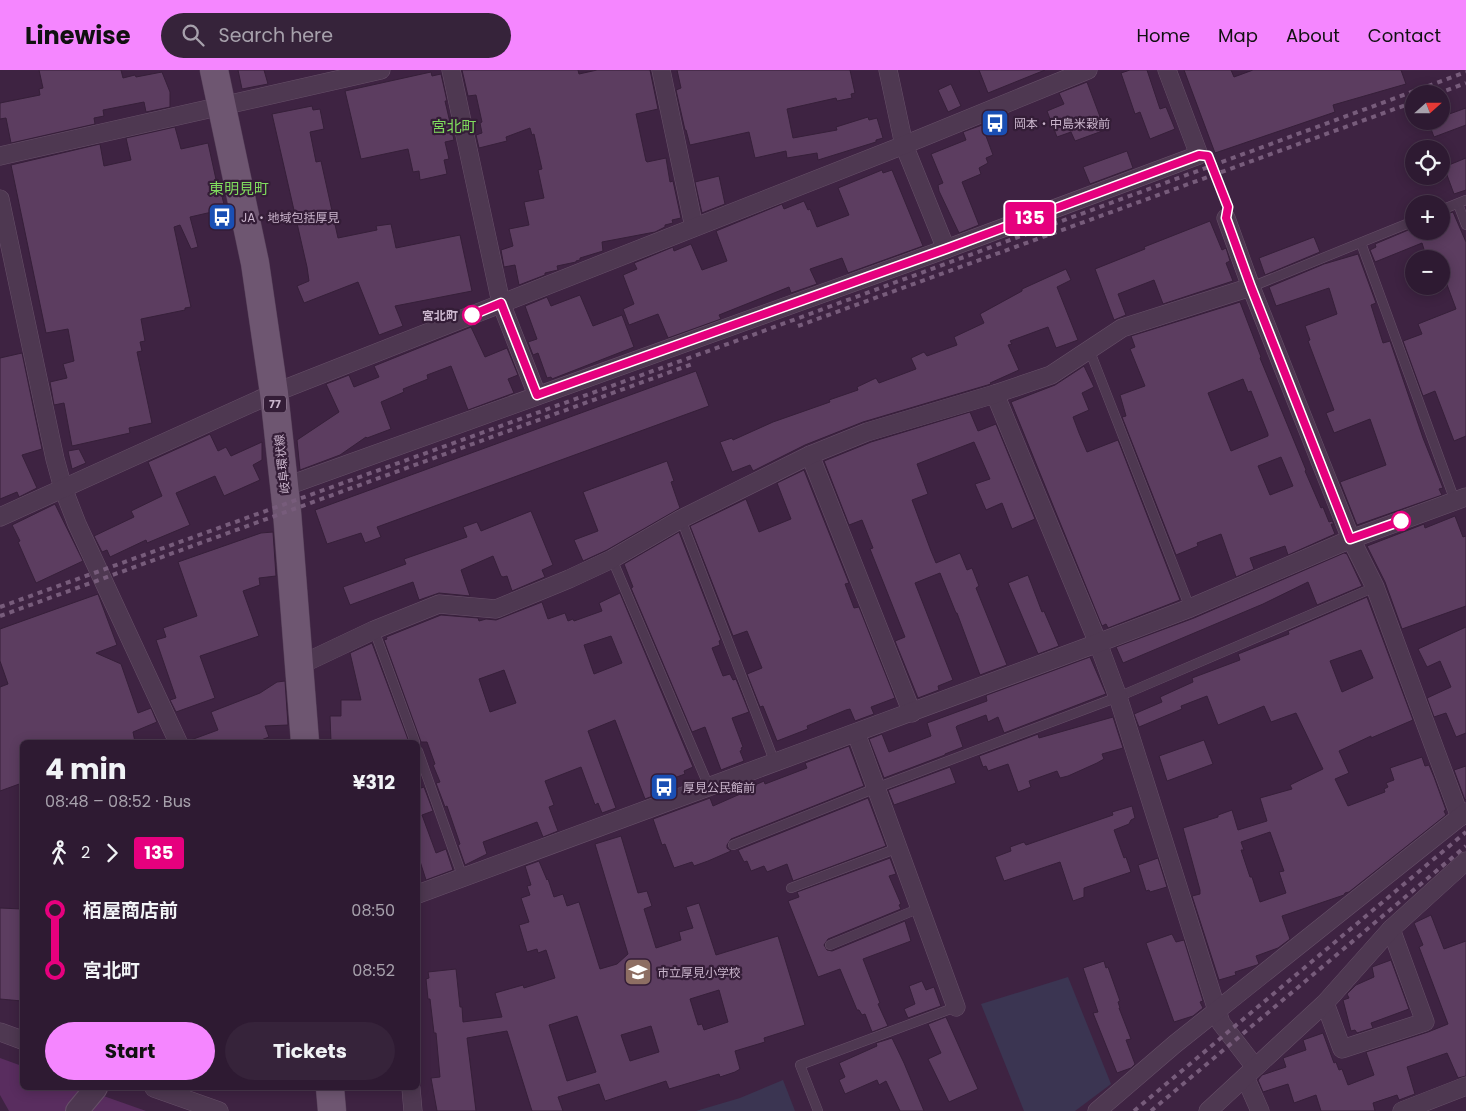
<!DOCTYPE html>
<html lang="en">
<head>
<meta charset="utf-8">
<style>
  body { margin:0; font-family:Poppins,"Noto Sans JP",sans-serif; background:#36233a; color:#f1f3f6; height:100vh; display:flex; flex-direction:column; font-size:19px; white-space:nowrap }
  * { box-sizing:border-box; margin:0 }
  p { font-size:16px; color:#a7a1ac }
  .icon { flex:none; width:28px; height:28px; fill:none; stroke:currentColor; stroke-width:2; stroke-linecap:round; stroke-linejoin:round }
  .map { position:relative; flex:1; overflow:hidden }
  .details { position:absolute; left:20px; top:670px; width:400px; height:350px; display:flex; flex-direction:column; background:#2e1a32; border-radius:8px; box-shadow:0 2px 12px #0003,0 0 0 1px #49384d }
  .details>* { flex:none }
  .badge { padding:0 10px; border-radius:4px; font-size:18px; line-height:32px }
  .needle { width:32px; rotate:69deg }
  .buttons { position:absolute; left:1405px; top:15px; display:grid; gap:10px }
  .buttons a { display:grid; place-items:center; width:45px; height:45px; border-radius:50%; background:#2e1a32; box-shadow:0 2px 12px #0003,0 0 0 1px #49384d; font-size:25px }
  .map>.badge { position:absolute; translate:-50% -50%; box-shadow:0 0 0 2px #fff }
  .legs { display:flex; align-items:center; gap:8px; height:55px; padding:0 25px; font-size:16px }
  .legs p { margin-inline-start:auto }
  .overview { display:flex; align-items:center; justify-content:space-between; height:85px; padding:0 25px }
  h1 { font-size:28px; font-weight:700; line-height:38px }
  .primary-button { display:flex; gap:10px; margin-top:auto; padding:10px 25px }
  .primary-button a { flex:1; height:58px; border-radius:30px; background:#f586ff; color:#111; font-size:20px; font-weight:700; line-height:58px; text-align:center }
  .primary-button a+a { background:#36233a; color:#f1f3f6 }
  ul { padding:0 25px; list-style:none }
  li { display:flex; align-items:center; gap:18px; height:60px; font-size:19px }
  li i { display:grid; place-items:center; width:8px; height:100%; margin:0 6px; background:currentColor }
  li i::after { content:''; width:12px; height:12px; margin:-6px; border:4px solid; border-radius:50%; background:#2e1a32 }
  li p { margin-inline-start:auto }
  li:first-child i { background:linear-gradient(#0000 50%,currentColor 0) }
  li:last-child i { background:linear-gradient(currentColor 50%,#0000 0) }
  header { display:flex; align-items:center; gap:30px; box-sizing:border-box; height:70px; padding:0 25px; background:#f586ff; color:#111 }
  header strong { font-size:24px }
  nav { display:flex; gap:28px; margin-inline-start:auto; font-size:18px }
  .search { width:350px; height:45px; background:#36233a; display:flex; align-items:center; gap:12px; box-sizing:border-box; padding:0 18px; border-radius:28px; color:#a7a1ac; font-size:19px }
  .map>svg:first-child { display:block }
  .green { fill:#3b3552 }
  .water { fill:#592d5f }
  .building { fill:#5c3d60; stroke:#361f39; fill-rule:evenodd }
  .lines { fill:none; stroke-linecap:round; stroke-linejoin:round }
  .service-casing { stroke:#675069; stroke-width:10 }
  .minor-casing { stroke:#675069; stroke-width:19 }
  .tertiary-casing { stroke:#675069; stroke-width:24 }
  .primary-casing { stroke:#553f58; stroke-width:29 }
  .service { stroke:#4e3851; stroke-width:9 }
  .minor { stroke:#4e3851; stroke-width:18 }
  .tertiary { stroke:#4e3851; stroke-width:22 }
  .primary { stroke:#6e5671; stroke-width:28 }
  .rail { stroke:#775c7b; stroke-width:4; stroke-dasharray:5 5; stroke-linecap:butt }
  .line-1-casing { stroke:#fff; stroke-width:11 }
  .line-1 { stroke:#e6007e; stroke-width:8 }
  .stop-1-dot { fill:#fff; stroke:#e6007e; stroke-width:2.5 }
  .labels { text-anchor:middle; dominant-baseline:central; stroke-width:4.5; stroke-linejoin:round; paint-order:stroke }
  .shield { fill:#341d37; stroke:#9d879f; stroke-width:1 }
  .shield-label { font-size:11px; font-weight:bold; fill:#cab5cc }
  .poi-label { font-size:12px; fill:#cab5cc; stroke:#341d37; text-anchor:start }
  .stop-label { font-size:12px; font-weight:bold; fill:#cab5cc; stroke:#341d37; text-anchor:end }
  .street-label { font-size:12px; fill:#cab5cc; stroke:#341d37 }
  .quarter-label { font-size:15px; fill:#80dd5e; stroke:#341d37 }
</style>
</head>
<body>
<header>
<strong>Linewise</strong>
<div class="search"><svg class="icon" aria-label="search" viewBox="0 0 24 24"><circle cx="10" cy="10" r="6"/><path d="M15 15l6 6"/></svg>Search here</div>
<nav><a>Home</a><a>Map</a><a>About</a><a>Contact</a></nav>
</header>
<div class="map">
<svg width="1466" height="1041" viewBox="0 0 1466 1041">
  <rect width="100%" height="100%" fill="#3e2342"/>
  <g class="green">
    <polygon points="1068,907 1111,1014 1075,1041 1024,1041 981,934"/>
    <polygon points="783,1010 795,1041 696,1041 740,1028"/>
  </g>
  <polygon class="water" points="0,988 22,996 22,1018 81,1018 146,1041 9,1041 0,1025"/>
  <g class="building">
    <polygon points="39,0 121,0 123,8 135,5 136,7 162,2 170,22 170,37 146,42 144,32 103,40 104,46 94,48 95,54 11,73 6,48 0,49 0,33 40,25 39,19 43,18"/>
    <polygon points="238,0 264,0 268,14 242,19"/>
    <polygon points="462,0 578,0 579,4 597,0 650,0 658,39 636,44 646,91 647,92 666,88 670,112 673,111 681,148 672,150 673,153 665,155 665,157 655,162 602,172 603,181 580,188 580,190 576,191 576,192 557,196 558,200 545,203 545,205 519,215 515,195 504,197 501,180 513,176 509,159 529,155 524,132 544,128 538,100 542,99 534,64 532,65 530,58 506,67 507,71 479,78 476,65 482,63 480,53 482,52 476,25 468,26"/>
    <polygon points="677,0 850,0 855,23 851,24 852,28 837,31 836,28 787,39 793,68 837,60 836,57 868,47 869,50 877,48 883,68 876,70 876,72 818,90 817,83 787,88 786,81 755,88 749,62 690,75 686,60 685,60 676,20 681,18"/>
    <polygon points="979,0 1045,0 988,23"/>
    <polygon points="1130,0 1147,0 1160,39 1166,37 1175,59 1150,69 1140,42 1135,44 1121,3"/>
    <polygon points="1184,0 1231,0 1234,7 1253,0 1401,0 1406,14 1333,35 1335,42 1215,83"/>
    <polygon points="431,2 432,6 441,4 447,31 445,31 454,70 445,72 449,89 444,90 447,104 420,110 419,101 413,102 408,79 361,89 345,21"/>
    <polygon points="1087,12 1105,60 1075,71 1071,62 1057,67 1047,41 1064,34 1059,23"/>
    <polygon points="951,14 961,36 948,42 938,20"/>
    <polygon points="312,36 313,40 320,39 324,59 310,62 316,92 321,91 338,168 377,160 376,156 391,154 396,178 460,165 472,221 395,236 403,256 379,265 358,212 304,233 297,216 309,211 307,197 272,44"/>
    <polygon points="1466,38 1466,55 1434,67 1428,51 1441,51 1441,47"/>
    <polygon points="982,55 993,85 986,88 988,93 979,98 981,104 962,112 979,155 959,163 939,121 938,115 943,113 931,84 966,70 963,62"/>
    <polygon points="175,57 181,79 208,73 217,114 219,113 225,139 190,147 198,177 191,179 180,155 174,157 191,237 185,238 185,240 141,249 145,271 140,272 142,281 137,282 152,353 129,358 130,363 72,376 64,333 54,335 50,312 67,308 63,294 74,291 68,259 46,263 11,95 100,74 104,96 131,90 126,68"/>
    <polygon points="1127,81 1133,98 1090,114 1083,97"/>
    <polygon points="1466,88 1466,120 1454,124 1444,97"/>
    <polygon points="882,100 883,103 892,100 923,176 848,203 842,188 810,199 817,214 791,223 789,217 719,245 721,249 668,268 658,244 629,255 623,239 634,234 623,205 637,199 634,193 673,177 674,181 691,174 702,200 727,191 716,161 782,134 784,139 804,131 808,140 810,139 817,157 849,145 838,118"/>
    <polygon points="719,106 725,134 702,143 695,112"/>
    <polygon points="1453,142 1466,172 1466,366 1454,371 1435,321 1423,326 1403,271 1422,264 1418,254 1456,239 1446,212 1441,214 1441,189 1427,189 1422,173 1375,192 1370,180 1376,177 1375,174 1413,158 1414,161 1441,161 1441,146"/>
    <polygon points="1210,151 1222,180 1226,178 1230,191 1226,193 1233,211 1163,234 1154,210 1118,224 1126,245 1114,250 1095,199 1145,179 1144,177"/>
    <polygon points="1314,167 1320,182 1265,205 1259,188"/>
    <polygon points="1358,184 1376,233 1371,235 1383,273 1390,271 1423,368 1443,418 1439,419 1442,425 1357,455 1340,412 1386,395 1370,349 1334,363 1326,343 1334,340 1308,271 1310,270 1305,256 1337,244 1329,218 1276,236 1269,217 1324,194"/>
    <polygon points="1066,199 1071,210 1057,217 1078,270 1056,278 1048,257 1010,271 1012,274 1008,275 1019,300 990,313 991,314 863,352 805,375 753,401 750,395 732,402 720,372 732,368 733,370 773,352 830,332 829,330 858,320 857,317 876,308 879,313 916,299 911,288 924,282 927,286 957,275 954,267 984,253 980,244 1022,221 1022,219"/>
    <polygon points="580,225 593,256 622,245 634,277 552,309 551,307 547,308 538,283 533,285 528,272 537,269 525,236 547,227 551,236"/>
    <path d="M1240 232 1261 287 1260 288 1306 400 1305 401 1321 438 1323 437 1329 452 1332 451 1334 454H1331L1335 464 1288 485 1285 476 1250 488 1254 499 1236 507 1221 464 1197 473 1198 476 1176 485 1122 347 1126 346 1120 325 1145 316 1130 279 1135 277 1131 266ZM1243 309 1248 322 1251 321 1268 364V366L1231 381 1208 323ZM1281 387 1293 416 1270 425 1258 396Z"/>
    <polygon points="471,257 485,287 507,278 518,305 508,309 514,323 468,340 451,296 427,305 428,309 403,319 404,322 381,332 391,359 367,368 366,367 340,385 300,400 297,370 339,342 326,314 349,305 354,317 379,307 374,296"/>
    <polygon points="22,283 42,379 22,385 37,418 19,427 17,422 0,429 0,288"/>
    <polygon points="1084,296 1094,317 1082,323 1089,340 1073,347 1079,363 1087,382 1118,370 1180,530 1108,558 1106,554 1102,556 1011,332 1055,315"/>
    <polygon points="696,301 709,336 377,457 381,467 365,473 361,463 327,474 315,440"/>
    <polygon points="970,342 978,361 996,354 1035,449 1012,459 1002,433 986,440 975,414 990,409 974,372 917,394 928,424 912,430 931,481 936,493 960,483 967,500 972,498 979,516 976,518 1007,595 980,605 957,543 956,543 940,503 915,513 953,610 938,616 939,620 918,628 895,571 905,567 870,479 873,478 862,450 849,455 824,391 871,372"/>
    <polygon points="210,364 218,381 226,377 231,386 262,372 262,390 253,395 260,410 224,426 215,406 176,423 190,455 147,473 146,470 110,487 107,480 102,482 94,466 134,447 131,441 162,426 148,392"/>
    <polygon points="79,379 86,393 72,399 68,381"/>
    <polygon points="667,391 674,411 671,412 680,438 607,480 583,491 574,470 598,461 583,422"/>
    <polygon points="804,400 849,513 845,514 854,538 859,537 895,628 871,637 874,644 855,651 850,639 846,640 807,656 808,659 777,671 763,636 760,637 747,604 762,598 747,561 733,566 690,456 746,429 759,462 791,449 777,413"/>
    <polygon points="55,434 83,491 36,513 18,472 20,471 12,455"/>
    <polygon points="531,441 553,495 542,500 545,507 512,521 507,506 503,507 501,506 493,486 461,500 470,526 439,523 419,530 413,512 350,535 343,517 406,494 404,489 467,467 463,457 477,452 481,461"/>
    <polygon points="1455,446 1463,467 1466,466 1466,536 1402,559 1385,512 1367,476 1424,454 1425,458"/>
    <polygon points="273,462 276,506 259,508 260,515 243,521 259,566 200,586 215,628 176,642 170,630 176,628 156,570 166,567 163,558 197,546 178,492 261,463"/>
    <polygon points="679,462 721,570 719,571 720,575 712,578 723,606 730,604 733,610 736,609 749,642 732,648 743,677 741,678 742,680 740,681 744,691 721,700 705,657 692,662 631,518 633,517 624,494"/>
    <polygon points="1344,483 1347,484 1362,516 1317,535 1308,512 1263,534 1123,593 1116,577 1194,548"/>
    <polygon points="1028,505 1042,542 1044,541 1059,576 1038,584 1008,513"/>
    <path d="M620 523 693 697 684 701 685 704 663 712 666 721 645 729 615 650 588 661 616 738 602 743 598 733 595 735 581 697 545 711 554 735 549 737 558 761 543 767 537 752 483 772 487 784 465 795 458 775 460 774 447 736 445 737 436 713 440 712 433 695 435 694 427 672H421L384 570 387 569 386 567 441 545 478 548 479 551 486 549 496 550 542 532 548 549 565 543 568 551 573 549 574 551 602 541 599 533ZM611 566 622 593 594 604 584 575ZM504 600 516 633 490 642 479 609Z"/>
    <polygon points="98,524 117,575 96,583 121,594 138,643 151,638 157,652 133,662 135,672 22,672 22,713 0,721 0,617 8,614 0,591 0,559"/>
    <path d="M1367 527 1413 650 1371 668V666L1339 681 1349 703 1335 709 1348 736 1385 722 1384 719 1388 717 1386 713 1394 710 1390 698 1422 687 1425 696 1429 695 1434 707 1446 740 1444 741 1446 745 1349 822 1345 823 1344 825 1282 846 1290 869 1278 878 1256 886 1259 894 1257 895 1235 902 1236 905 1219 910 1192 826 1200 824V820L1183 758 1218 747V745L1232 740 1238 760 1267 751 1260 728 1292 719 1290 715 1323 699 1296 643 1271 652 1264 636 1218 655 1207 626 1181 636 1182 639 1139 657 1134 644 1162 632 1160 627 1193 612 1192 608 1240 590 1238 584 1289 564 1288 561ZM1361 580 1373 608 1342 622 1330 591ZM1270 762 1284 801 1279 802 1286 823 1260 832 1252 807H1250L1241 780H1244L1241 772Z"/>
    <polygon points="1466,557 1466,663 1456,667 1446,643 1434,647 1427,628 1451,617 1440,591 1427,597 1418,579"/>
    <polygon points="372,573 409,672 331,672 330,646 341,646 341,630 361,630 350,583"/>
    <polygon points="1090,587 1106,624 1004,663 998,647 988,652 986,645 957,656 956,657 963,677 945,684 945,685 884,708 869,669 882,664 889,682 931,666 927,653 987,631 986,626 987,625"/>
    <polygon points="285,611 288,655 265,656 269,667 256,672 189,672 188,671 218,660 211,642 260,623 277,612"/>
    <polygon points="1113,647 1123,678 1102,684 1104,689 1097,693 1068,706 1060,708 1057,701 1029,711 1031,717 1018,722 1008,694 988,701 986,696 983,697 979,686 1038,664 1039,668"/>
    <polygon points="1204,670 1213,694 1167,711 1159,686"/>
    <polygon points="849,676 864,716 731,769 727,775 727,778 731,781 708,791 694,796 692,792 674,798 665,774 662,775 653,749 710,728 713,736 747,721 746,719 764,711 765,714 807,698 805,693"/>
    <polygon points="1466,696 1466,729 1465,730 1454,700"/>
    <polygon points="950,697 956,713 894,735 888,720"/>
    <polygon points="424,717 433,741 422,745 436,783 446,779 453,800 426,810 418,785 418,719"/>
    <polygon points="868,728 886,776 793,811 787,794 767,802 764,796 751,801 747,791 744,792 738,780"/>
    <polygon points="1132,736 1135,748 1131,750 1129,754 1114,760 1124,788 1126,787 1131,802 1084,818 1084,827 1073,831 1060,792 1004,811 995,787 1011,781 1010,777 1024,772 1026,775 1113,745 1112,742"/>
    <path d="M621 766 638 823 647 821 652 836 644 839 656 878 681 870 679 862 693 858 686 837 699 833 716 885 778 866 805 955 764 968 765 972 735 981 740 999 735 1002 720 1007 719 1004 669 1019 666 1011 605 1031 599 1014 558 1027 563 1041H532L507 961 467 968 476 1041H437L431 1008 440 1007 436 963H434L430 929H428L426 909 429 908 428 902 456 899 460 937H462L463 952 502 947 495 923 523 915 524 918 555 908 546 880 538 883 537 879 527 882 519 855 529 852 521 828 530 825 527 816 531 815 525 796 539 791 547 810 548 809 554 827 563 824 567 836 579 832 600 899 617 894 628 884 595 774ZM719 920 728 952 704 960 702 954 698 955 690 929ZM577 946 596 1002 567 1011 549 955ZM651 956 659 982 630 991 621 965Z"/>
    <polygon points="890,788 896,804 889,806 901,834 899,835 901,839 828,869 824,875 827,880 832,881 905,851 911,871 863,889 880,933 878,934 888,956 872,962 865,944 862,945 859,940 857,940 840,899 818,907 788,831 799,827 797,822"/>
    <polygon points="1158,788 1167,817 1150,822 1149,820 1146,821 1138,795"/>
    <polygon points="0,838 22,839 22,931 0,929"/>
    <polygon points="1431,845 1444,879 1466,871 1466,1006 1458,1008 1447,983 1407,997 1415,1024 1399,1030 1397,1025 1373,1033 1375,1041 1321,1041 1316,1025 1294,1033 1288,1014 1263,1022 1258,1010 1262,1005 1286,997 1283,988 1306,980 1303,970 1323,963 1334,993 1336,992 1339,1000 1342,999 1348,1015 1374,1005 1366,982 1428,962 1448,954 1419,877 1423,875 1414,853"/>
    <polygon points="1172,864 1176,872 1184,870 1203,931 1200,932 1203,938 1193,946 1174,952 1146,873"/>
    <polygon points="1391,890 1409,939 1371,953 1373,958 1357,963 1355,960 1351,961 1343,930 1349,928 1347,924 1356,915 1374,907 1372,897"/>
    <polygon points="1104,891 1106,898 1108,897 1120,931 1118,932 1120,938 1119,938 1131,969 1126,970 1135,994 1131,998 1117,1003 1093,943 1098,942 1083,898"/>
    <polygon points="922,911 926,920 934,917 941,936 908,948 904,939 915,934 909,916"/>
    <polygon points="946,947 978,1019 949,1032 928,989 941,983 928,954"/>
    <polygon points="892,968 904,993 924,1041 900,1041 886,1011 879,1015 877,1010 845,1024 839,1010 845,1007 839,993 877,976 876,973"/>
  </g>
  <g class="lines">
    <g class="service-casing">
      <g id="service">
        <polyline points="1199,85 1208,86 1228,137 1226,148"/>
        <polyline points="1458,134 1466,155"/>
        <polyline points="1441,140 1466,130"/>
        <polyline points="1361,173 1455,431"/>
        <polyline points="1251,217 1414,151"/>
        <polyline points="1089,279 1190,538"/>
        <polyline points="681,449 775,693"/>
        <polyline points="612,489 709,717"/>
        <polyline points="374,560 415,672"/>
        <polyline points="418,681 463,808"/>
        <polyline points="733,775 876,718 1118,627 1375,517"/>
        <polyline points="791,818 898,778"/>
        <polyline points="830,875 920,838"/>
        <polyline points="818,1041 800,995 956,937"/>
      </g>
    </g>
    <g class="minor-casing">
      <g id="minor">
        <polyline points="451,0 501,233 537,325"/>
        <polyline points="661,0 694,157"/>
        <polyline points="888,0 904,75 946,179"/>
        <polyline points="0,86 381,0"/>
        <polyline points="0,129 55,389 63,418 77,454 178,672"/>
        <polyline points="1226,148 1251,217 1351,469 1375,517 1460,747"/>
        <polyline points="995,324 1098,573 1118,627 1221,953 1255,997"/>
        <polyline points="810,385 912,643"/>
        <polyline points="284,417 946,179 1199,85 1167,0"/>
        <polyline points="0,447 274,323 904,75 1088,0"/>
        <polyline points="300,595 374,560 439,534 496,539 569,509 612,489 681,449 810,385 867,362 995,324 1051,305 1122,258 1251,217"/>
        <polyline points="856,663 956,937"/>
        <polyline points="418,824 1098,573 1190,538 1351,469 1466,427"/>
        <polyline points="1325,933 1342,979 1425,952 1391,859"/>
        <polyline points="0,962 22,970"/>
        <polyline points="1245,1007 1260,1041"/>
        <polyline points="154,1018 219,1041"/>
        <polyline points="411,1018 413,1041"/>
        <polyline points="1097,1041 1175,974 1466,742"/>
        <polyline points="1208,1041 1325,933 1391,859 1466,791"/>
        <polyline points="1402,1041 1466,1016"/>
      </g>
    </g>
    <g class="tertiary-casing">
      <polyline id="tertiary" points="77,1041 96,1018"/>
    </g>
    <g class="primary-casing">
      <g id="primary">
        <polyline points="214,0 255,193 274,323 287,442 305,672"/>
        <polyline points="330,1018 332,1041"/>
      </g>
    </g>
    <use href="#service" class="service"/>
    <use href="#minor" class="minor"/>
    <use href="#tertiary" class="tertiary"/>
    <use href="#primary" class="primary"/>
    <g class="rail">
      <polyline points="1437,24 1466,13"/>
      <polyline points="798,256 1414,32"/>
      <polyline points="0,537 758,263 1466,2"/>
      <polyline points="0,546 695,293"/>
      <polyline points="1134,1041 1466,762"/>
      <polyline points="1151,1041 1466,776"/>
    </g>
  </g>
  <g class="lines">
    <g class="line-1-casing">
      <polyline id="line-1" points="472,245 501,233 537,325 946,179 1199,85 1208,86 1228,137 1226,148 1251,217 1350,469 1401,451"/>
    </g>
    <use href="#line-1" class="line-1"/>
  </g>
  <defs>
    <g id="bus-square" transform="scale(1.4375)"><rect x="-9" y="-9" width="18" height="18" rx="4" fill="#1a4fb4" stroke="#341d37"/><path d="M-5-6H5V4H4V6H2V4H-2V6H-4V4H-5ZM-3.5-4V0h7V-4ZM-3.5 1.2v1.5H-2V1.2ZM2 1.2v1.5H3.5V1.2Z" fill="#fff"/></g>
    <g id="school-square" transform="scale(1.4375)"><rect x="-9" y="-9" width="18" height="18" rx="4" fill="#8d6e63" stroke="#341d37"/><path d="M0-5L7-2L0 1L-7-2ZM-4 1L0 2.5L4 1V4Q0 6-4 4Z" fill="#fff"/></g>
  </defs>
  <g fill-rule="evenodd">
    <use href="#bus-square" x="995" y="53"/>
    <use href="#bus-square" x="222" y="147"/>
    <use href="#bus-square" x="664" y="717"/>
    <use href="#school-square" x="638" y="902"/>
  </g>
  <g class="stop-1-dot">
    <circle cx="472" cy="245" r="9"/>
    <circle cx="1401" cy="451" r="9"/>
  </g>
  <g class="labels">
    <rect class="shield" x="264" y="325.5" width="22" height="17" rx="4"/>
    <g class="shield-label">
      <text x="275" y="334">77</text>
    </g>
    <g class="poi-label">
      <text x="1014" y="53">岡本・中島米穀前</text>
      <text x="241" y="147">JA・地域包括厚見</text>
      <text x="683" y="717">厚見公民館前</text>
      <text x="657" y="902">市立厚見小学校</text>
    </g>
    <g class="stop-label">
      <text x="458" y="245">宮北町</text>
    </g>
    <g class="street-label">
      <text transform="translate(282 394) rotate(-96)">岐阜環状線</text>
    </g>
    <g class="quarter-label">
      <text x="454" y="56">宮北町</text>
      <text x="239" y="118">東明見町</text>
    </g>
  </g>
</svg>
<div class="buttons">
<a><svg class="needle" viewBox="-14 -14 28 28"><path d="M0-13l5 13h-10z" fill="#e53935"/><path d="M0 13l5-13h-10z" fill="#a7a1ac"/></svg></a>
<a><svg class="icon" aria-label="locate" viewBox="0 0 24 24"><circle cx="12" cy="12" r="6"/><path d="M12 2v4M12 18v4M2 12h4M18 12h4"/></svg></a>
<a>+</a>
<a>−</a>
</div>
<b class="badge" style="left:1030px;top:148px;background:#e6007e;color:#fff">135</b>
<section class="details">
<div class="overview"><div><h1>4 min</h1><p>08:48 – 08:52 · Bus</p></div><b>¥312</b></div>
<div class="legs"><svg class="icon" aria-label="walk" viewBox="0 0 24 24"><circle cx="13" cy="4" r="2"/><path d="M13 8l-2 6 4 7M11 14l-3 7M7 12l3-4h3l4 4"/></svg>2<svg class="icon" aria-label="forward" viewBox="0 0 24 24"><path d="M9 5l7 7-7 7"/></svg><b class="badge" style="background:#e6007e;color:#fff">135</b></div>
<ul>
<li><i style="color:#e6007e"></i><b>栢屋商店前</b><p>08:50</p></li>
<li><i style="color:#e6007e"></i><b>宮北町</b><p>08:52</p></li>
</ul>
<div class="primary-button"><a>Start</a><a>Tickets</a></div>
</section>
</div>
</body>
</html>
